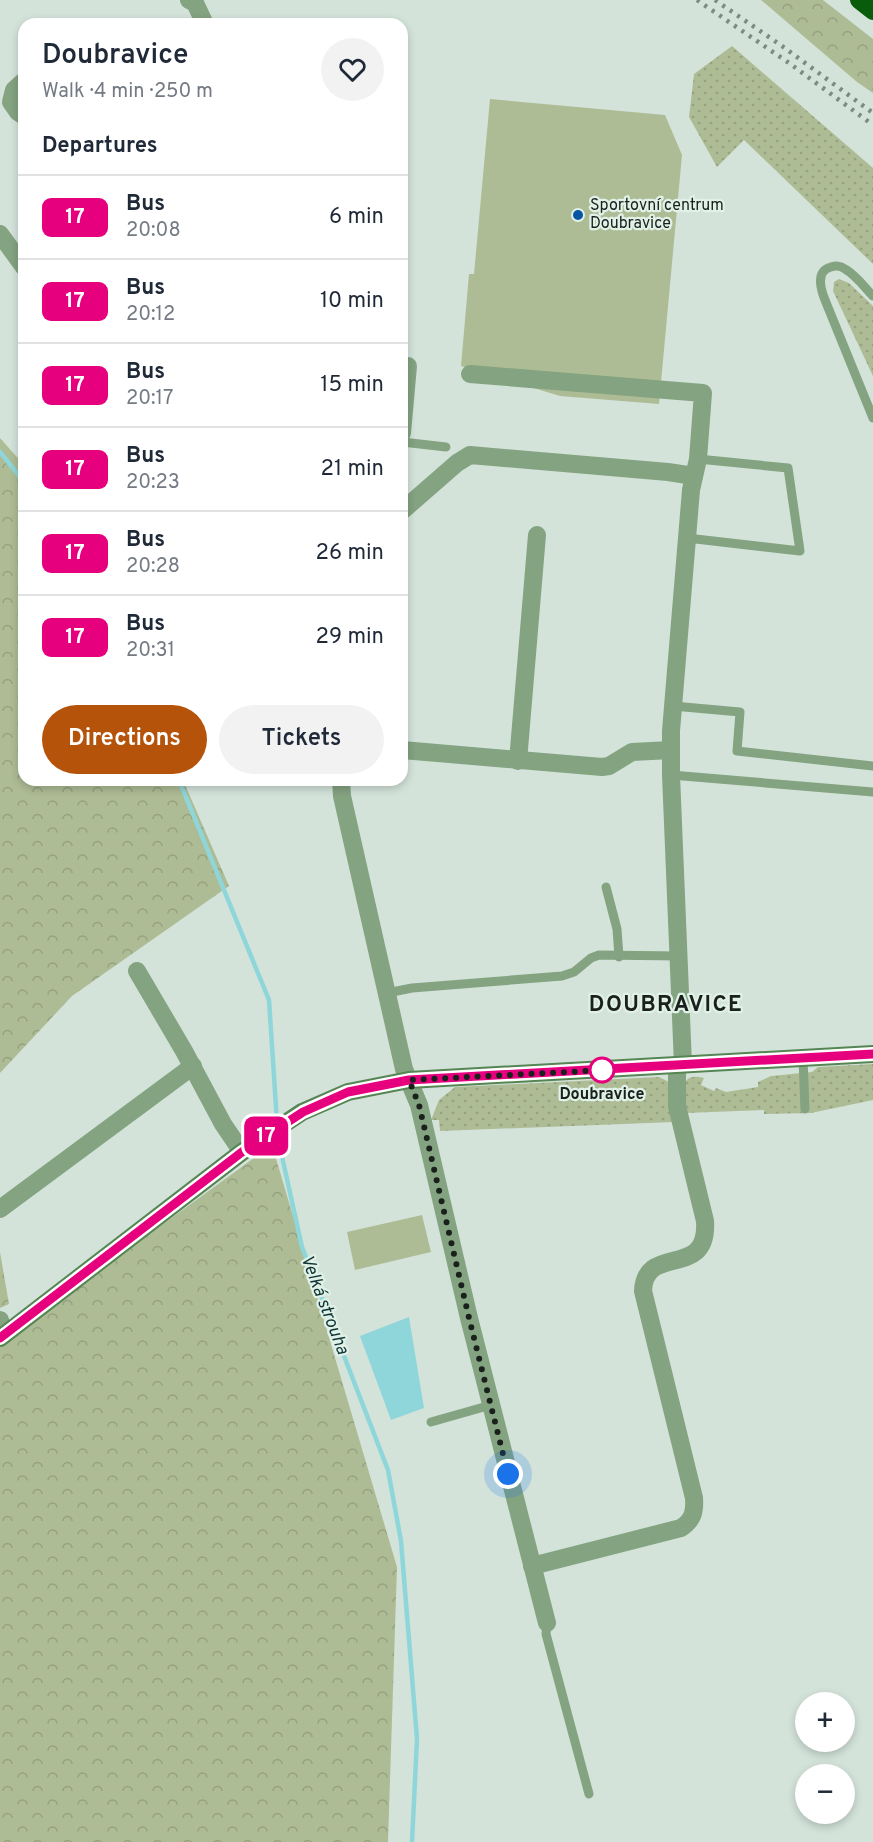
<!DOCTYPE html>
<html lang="en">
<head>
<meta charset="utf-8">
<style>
  body { margin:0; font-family:Overpass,sans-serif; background:#f2f2f3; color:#1f2937; height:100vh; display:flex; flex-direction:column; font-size:22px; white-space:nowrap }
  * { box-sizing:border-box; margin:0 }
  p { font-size:20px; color:#747a83 }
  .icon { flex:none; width:33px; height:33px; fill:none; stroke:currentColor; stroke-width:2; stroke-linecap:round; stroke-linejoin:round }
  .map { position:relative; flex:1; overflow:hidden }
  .details { position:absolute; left:18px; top:18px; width:390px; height:768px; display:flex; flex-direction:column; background:#fff; border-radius:18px; box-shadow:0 3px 9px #0003 }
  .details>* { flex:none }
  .badge { padding:0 12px; border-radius:9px; font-size:21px; line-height:39px }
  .buttons { position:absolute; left:795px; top:1692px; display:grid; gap:12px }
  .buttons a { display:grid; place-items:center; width:60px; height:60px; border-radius:50%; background:#fff; box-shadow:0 3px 9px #0003; font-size:30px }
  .you { position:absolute; width:30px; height:30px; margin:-15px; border:4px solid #fff; border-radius:50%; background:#1a73e8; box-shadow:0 0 0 9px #1a73e833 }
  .map>.badge { position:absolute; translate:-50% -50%; box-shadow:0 0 0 3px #fff }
  h2 { padding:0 24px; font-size:22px; line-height:54px }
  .round { display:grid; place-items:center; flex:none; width:63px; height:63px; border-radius:32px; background:#f2f2f3 }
  .headline { display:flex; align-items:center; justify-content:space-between; height:102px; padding:0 24px }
  h1 { font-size:28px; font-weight:600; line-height:45px }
  .primary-button { display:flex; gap:12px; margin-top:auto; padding:12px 24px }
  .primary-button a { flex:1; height:69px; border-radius:36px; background:#b45309; color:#fff; font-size:24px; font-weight:600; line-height:69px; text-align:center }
  .primary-button a+a { background:#f2f2f3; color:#1f2937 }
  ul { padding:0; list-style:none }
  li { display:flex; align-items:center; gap:18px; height:84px; padding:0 24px; border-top:2px solid #e0e1e3 }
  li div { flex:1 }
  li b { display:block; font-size:22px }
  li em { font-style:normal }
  li .badge { min-width:66px; font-weight:700; text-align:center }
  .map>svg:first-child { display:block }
  .grass { fill:url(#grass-dots) }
  .forest { fill:url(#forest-crowns) }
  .park { fill:#aebc95 }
  .water { fill:#8ed6d9 }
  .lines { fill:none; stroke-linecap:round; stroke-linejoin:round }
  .stream { stroke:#8ed6d9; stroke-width:4.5 }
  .lane { stroke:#84a381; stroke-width:9 }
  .street { stroke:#84a381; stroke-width:18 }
  .secondary { stroke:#568554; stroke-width:18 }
  .highway { stroke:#095c0c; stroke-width:18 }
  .rail { stroke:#7d8982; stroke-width:4.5; stroke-dasharray:3 6; stroke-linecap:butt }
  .line-casing { stroke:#fff; stroke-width:14 }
  .line { stroke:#e6007e; stroke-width:9 }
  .walk { stroke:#1a201c; stroke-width:6; stroke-dasharray:0 10.8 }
  .poi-dot { fill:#0655a4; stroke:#e0f1e7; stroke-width:2 }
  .stop-dot { fill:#fff; stroke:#e6007e; stroke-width:3 }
  .labels { text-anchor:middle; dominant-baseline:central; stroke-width:4.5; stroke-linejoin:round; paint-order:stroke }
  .poi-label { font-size:16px; fill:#1a201c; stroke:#e0f1e7; text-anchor:start }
  .stop-label { font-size:16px; font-weight:bold; fill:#1a201c; stroke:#e0f1e7 }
  .water-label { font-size:18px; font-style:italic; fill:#113536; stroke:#e0f1e7 }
  .district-label { font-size:22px; font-weight:bold; letter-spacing:1.5px; fill:#1a201c; stroke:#e0f1e7 }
</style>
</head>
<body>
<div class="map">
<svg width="873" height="1842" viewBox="0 0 873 1842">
  <defs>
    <pattern id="grass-dots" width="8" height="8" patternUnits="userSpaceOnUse" patternTransform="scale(1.5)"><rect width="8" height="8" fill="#aebc95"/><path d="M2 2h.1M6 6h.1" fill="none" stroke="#95a180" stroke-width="1.8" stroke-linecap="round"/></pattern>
    <pattern id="forest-crowns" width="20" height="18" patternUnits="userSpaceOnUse" patternTransform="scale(1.5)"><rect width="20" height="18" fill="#aebc95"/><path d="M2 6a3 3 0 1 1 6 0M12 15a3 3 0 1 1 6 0" fill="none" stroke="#95a180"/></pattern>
  </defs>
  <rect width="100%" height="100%" fill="#d3e3da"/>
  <g class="grass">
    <polygon points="732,46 873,168 873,264 744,140 717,167 689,117 694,74"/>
    <polygon points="839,279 849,283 873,306 873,376 833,291 834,282"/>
    <path d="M873 1064V1100L811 1113 764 1114V1110L686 1113C684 1095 677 1071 704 1078L701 1085 714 1091 716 1088 726 1092 758 1087V1082L771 1076 812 1072 818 1067Z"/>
    <polygon points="659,1077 669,1082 674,1122 440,1131 439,1120 431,1120 439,1100 455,1087"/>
  </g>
  <g class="forest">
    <polygon points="761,0 823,0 873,39 873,93 857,82"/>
    <polygon points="0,438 24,465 24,780 183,780 229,886 72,996 0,1073"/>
    <polygon points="272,1145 397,1567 388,1842 0,1842 0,1347 82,1283"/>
    <polygon points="0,1252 9,1304 0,1308"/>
  </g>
  <g class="park">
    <polygon points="490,99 665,115 682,155 659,404 560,396 461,366 469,274 474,274"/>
    <polygon points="422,1215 431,1252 355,1270 347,1232"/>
  </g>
  <polygon class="water" points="409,1317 424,1408 391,1420 360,1336"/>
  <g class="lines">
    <g class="stream">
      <polyline points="0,452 24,482"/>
      <polyline points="179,780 269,1000 277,1122"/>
      <polyline points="277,1134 302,1247 388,1470 401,1541 417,1739 412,1842"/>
    </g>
    <g class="lane">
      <path d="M873 296C865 288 856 275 845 269 841 266 835 265 831 267 815 271 821 290 825 300L873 418"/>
      <polyline points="402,442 446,447"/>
      <polyline points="687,538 800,551 788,468 698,459"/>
      <polyline points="673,706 740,712 737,751 873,766"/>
      <polyline points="671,775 873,792"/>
      <polyline points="606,887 617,929 619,957"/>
      <polyline points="387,993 412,988 562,976 574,972 591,958 599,955 679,956"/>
      <polyline points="803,1058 805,1109"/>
      <polyline points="431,1422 491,1405"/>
      <polyline points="547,1623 546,1634 589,1794"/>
    </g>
    <g class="street">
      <polyline points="189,0 195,3 205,24"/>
      <polyline points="24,81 14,90 11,102 18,112 24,116"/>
      <polyline points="0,234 24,267"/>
      <polyline points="470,374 703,393 698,459 691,490 671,731 671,775 683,1065"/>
      <polyline points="402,433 408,366"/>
      <polyline points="402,511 457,463 470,455 668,472 694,476"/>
      <polyline points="402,750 602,767 609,766 632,752 671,750"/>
      <polyline points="518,761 537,535"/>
      <polyline points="341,780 342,796 404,1069 419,1105 469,1318 547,1623"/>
      <polyline points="137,971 184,1051 223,1124 242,1152"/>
      <polyline points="0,1209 193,1066"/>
      <polyline points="0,1320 3,1336"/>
      <path d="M532 1566 681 1528C693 1520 695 1512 694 1498L643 1291C645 1242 709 1281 705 1221L677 1106V1066"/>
    </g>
    <polyline class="secondary" points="0,1338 242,1152 302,1112 348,1092 409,1080 873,1054"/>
    <polyline class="highway" points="859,0 873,11"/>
    <g class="rail">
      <polyline points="697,0 789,63 873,125"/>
      <polyline points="715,0 782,46 873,113"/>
    </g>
  </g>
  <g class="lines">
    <g class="line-casing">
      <polyline id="line" points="0,1338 242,1152 303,1112 348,1092 409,1080 873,1054"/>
    </g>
    <use href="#line" class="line"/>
    <polyline class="walk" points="508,1474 469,1318 419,1105 409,1080 607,1070 602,1070"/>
  </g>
  <circle class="poi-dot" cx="578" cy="215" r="6"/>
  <circle class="stop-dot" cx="602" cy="1070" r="12"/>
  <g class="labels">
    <g class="poi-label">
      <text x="590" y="206">Sportovní centrum<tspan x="590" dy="18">Doubravice</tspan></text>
    </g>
    <g class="stop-label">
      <text x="602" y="1095">Doubravice</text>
    </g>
    <g class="water-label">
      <text transform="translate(324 1305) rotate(69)">Velká strouha</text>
    </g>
    <g class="district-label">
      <text x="666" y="1005">DOUBRAVICE</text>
    </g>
  </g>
</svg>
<div class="buttons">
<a>+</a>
<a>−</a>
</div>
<div class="you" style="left:508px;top:1474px"></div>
<b class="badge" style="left:266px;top:1136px;background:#e6007e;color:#fff">17</b>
<section class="details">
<div class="headline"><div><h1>Doubravice</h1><p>Walk · 4 min · 250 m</p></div><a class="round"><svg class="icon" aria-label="heart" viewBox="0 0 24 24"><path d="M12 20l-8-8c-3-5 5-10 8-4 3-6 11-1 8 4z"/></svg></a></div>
<h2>Departures</h2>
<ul>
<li><span class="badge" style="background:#e6007e;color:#fff">17</span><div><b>Bus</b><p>20:08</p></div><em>6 min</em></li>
<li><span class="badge" style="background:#e6007e;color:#fff">17</span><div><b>Bus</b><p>20:12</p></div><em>10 min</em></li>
<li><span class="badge" style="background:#e6007e;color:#fff">17</span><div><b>Bus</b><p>20:17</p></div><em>15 min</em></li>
<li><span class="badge" style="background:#e6007e;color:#fff">17</span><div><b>Bus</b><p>20:23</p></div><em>21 min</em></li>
<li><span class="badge" style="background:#e6007e;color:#fff">17</span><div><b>Bus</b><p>20:28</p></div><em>26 min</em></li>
<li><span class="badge" style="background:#e6007e;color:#fff">17</span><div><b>Bus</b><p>20:31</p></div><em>29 min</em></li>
</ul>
<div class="primary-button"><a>Directions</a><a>Tickets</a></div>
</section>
</div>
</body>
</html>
